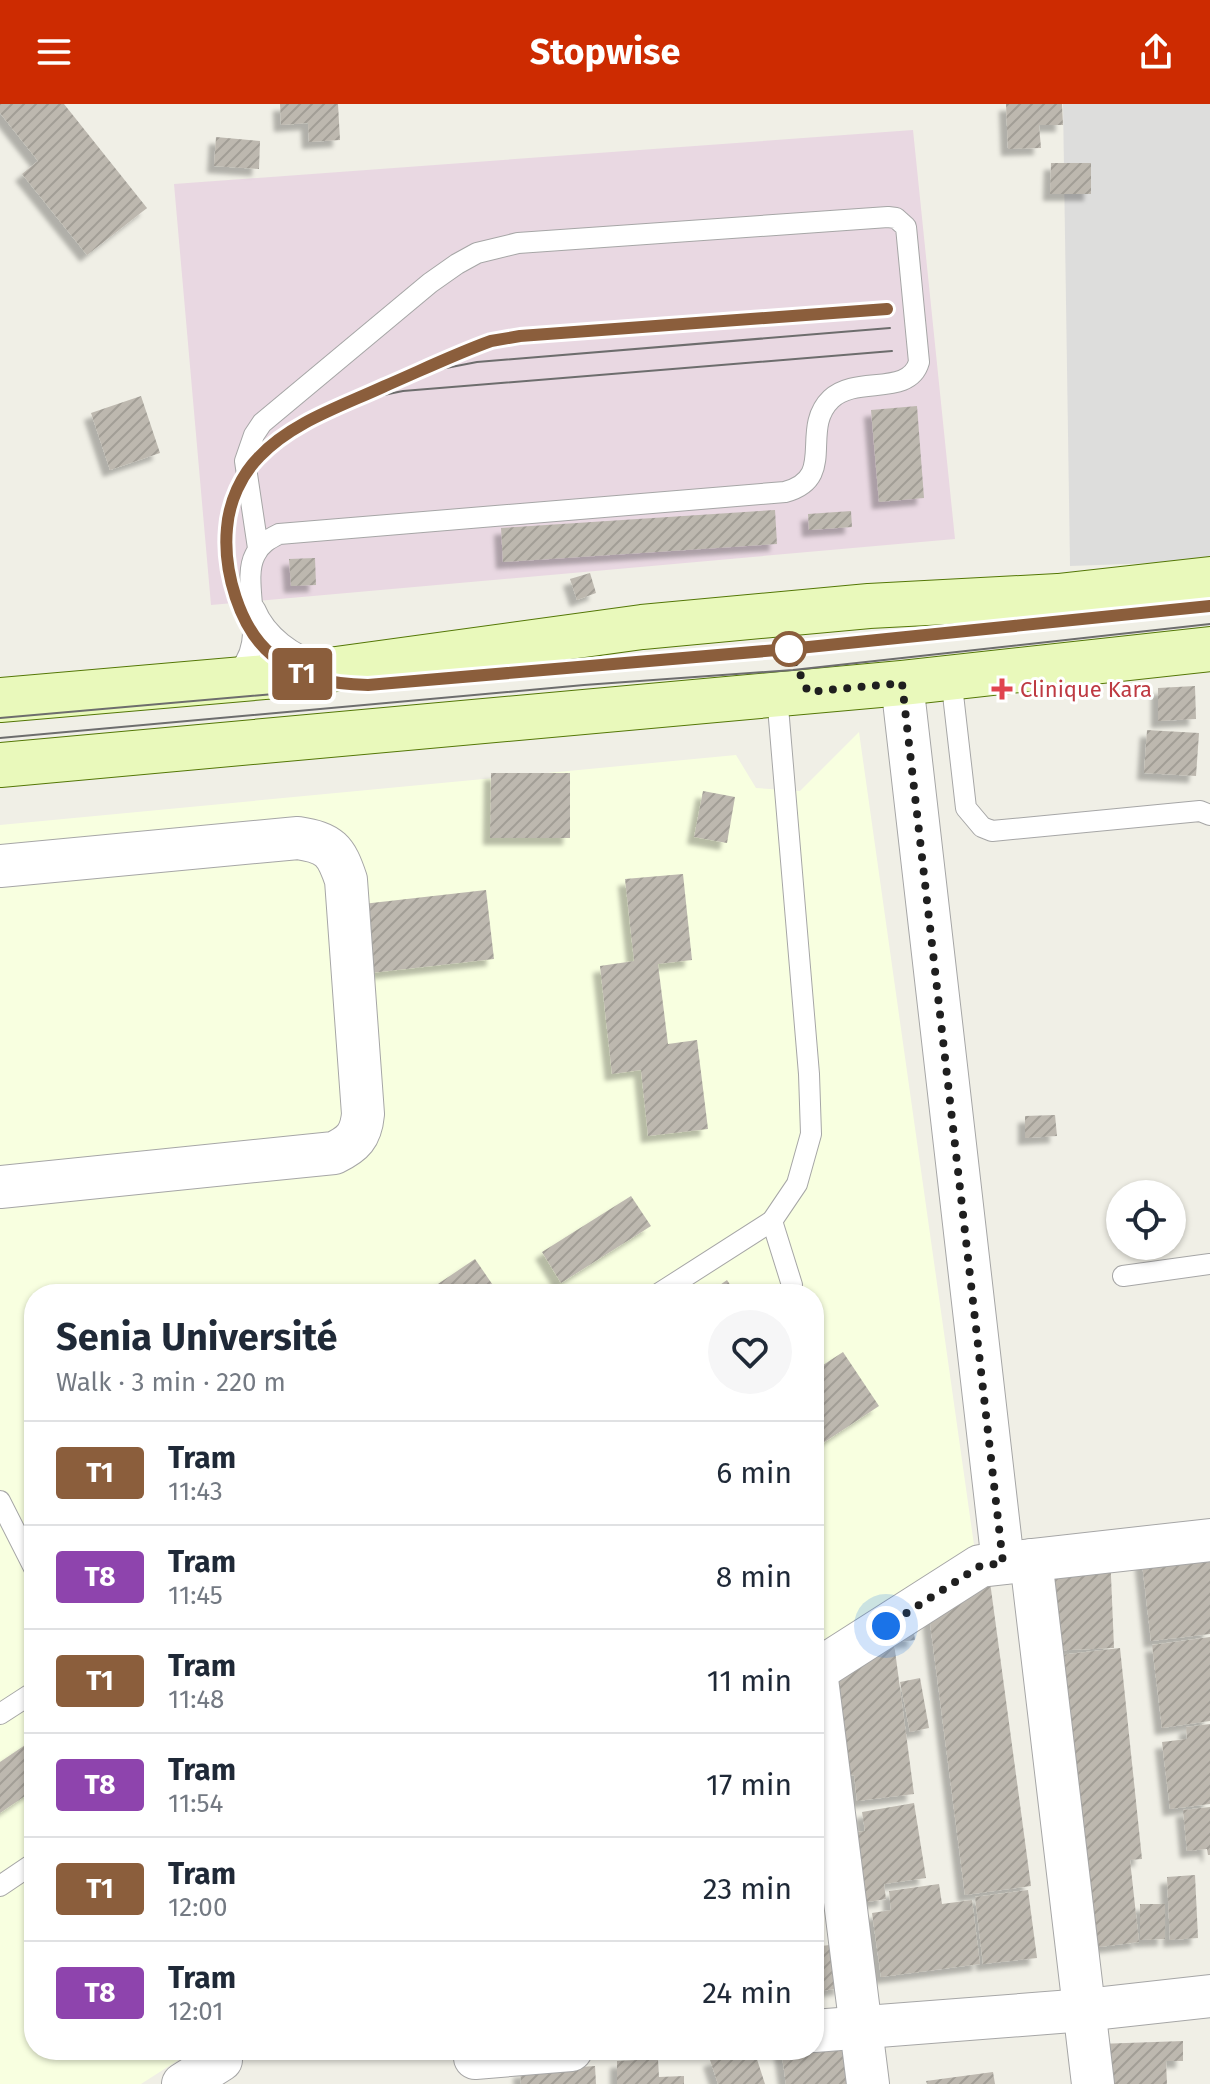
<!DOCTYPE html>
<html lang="en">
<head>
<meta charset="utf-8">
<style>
  body { margin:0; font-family:"Fira Sans",sans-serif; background:#f6f6f7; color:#1f2937; height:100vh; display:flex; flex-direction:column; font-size:30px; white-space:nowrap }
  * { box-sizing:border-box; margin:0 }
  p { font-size:26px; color:#747a83 }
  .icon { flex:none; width:44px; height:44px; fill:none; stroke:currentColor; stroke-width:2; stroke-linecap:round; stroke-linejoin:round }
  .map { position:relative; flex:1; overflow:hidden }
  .drawer { position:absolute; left:24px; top:1180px; width:800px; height:776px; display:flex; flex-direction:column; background:#fff; border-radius:32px; box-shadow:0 2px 6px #0004 }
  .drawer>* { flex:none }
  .badge { padding:0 16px; border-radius:6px; font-size:28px; line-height:52px }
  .tools { position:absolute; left:1106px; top:1076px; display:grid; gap:16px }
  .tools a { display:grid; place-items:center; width:80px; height:80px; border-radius:50%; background:#fff; box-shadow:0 2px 6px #0004; font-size:40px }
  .you { position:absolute; width:40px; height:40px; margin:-20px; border:6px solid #fff; border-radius:50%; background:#1a73e8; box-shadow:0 0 0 12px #1a73e833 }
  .map>.badge { position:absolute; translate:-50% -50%; box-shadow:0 0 0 4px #fff }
  .round { display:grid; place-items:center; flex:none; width:84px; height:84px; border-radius:42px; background:#f6f6f7 }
  .headline { display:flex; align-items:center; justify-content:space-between; height:136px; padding:0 32px }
  h1 { font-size:38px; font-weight:700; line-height:60px }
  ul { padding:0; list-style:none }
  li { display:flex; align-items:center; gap:24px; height:104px; padding:0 32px; border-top:2px solid #e0e1e3 }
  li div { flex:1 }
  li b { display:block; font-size:30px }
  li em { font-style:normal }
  li .badge { min-width:88px; font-weight:700; text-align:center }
  header { display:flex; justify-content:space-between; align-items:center; height:104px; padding:0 32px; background:#cd2b01; color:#fff; font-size:36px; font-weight:700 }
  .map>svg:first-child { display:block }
  .residential { fill:#dddddc }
  .industrial { fill:#e9d8e2 }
  .education { fill:#f8ffe0 }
  .building { fill:url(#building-hatch); filter:url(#shadow) }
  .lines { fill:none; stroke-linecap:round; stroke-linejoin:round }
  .service-casing { stroke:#a6a6a6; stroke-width:22 }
  .minor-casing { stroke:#a6a6a6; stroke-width:44 }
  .secondary-casing { stroke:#547706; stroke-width:46 }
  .service { stroke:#fff; stroke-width:20 }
  .minor { stroke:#fff; stroke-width:42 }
  .secondary { stroke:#e9f9bb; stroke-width:44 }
  .tram { stroke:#6d6d6d; stroke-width:2 }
  .line-casing { stroke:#fff; stroke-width:18 }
  .line { stroke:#8b5e3c; stroke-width:12 }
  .walk { stroke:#1f1f1f; stroke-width:8; stroke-dasharray:0 14.4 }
  .stop-dot { fill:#fff; stroke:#8b5e3c; stroke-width:4 }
  .health-dot { fill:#e0444e; stroke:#fff; stroke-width:3 }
  .labels { text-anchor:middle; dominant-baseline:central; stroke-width:6; stroke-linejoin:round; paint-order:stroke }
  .health-label { font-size:22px; fill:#be3a42; stroke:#fff; text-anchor:start }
</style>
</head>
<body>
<header><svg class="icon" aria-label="menu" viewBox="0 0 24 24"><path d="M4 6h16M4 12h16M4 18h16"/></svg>Stopwise<svg class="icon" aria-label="share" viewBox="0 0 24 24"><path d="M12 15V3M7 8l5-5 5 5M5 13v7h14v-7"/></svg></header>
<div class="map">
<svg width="1210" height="1980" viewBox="0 0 1210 1980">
  <defs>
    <pattern id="building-hatch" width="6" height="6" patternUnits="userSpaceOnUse" patternTransform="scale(2)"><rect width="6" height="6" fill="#bdb8af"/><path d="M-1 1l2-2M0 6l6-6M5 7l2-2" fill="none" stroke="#a29e96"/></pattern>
    <filter id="shadow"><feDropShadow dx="-7" dy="7" stdDeviation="2" flood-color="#0004"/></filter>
  </defs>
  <rect width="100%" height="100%" fill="#f0efe6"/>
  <polygon class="residential" points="1063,0 1210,0 1210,457 1070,462"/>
  <polygon class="industrial" points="913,26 955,435 211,501 174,80"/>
  <polygon class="education" points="859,628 975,1448 814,1551 814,1190 34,1190 34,1946 194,1946 141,1980 0,1980 0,721 736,651 756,684 800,687"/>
  <g class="building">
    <polygon points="0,0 64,0 147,104 87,151 22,70 38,57 0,9"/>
    <polygon points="280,0 338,0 340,36 309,38 308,19 281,21"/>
    <polygon points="1006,0 1062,0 1063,21 1039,21 1041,44 1008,45"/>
    <polygon points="216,33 260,37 259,65 214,62"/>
    <polygon points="1051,59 1091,59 1091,90 1050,90"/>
    <polygon points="141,292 160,349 110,366 91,309"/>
    <polygon points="917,302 924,394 879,398 871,306"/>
    <polygon points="775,406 777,440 503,458 501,424"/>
    <polygon points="851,407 852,423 809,426 808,410"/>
    <polygon points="315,454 316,481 291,482 289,455"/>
    <polygon points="590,469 596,489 577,496 570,475"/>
    <polygon points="1195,582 1196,615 1158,617 1158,584"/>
    <polygon points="1147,626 1199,629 1196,672 1144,669"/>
    <polygon points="491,669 570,669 570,734 490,734"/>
    <polygon points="703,687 735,693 727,739 694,733"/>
    <polygon points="683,770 692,856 658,860 668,940 697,936 708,1025 648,1032 641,966 612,970 600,862 634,857 625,775"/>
    <polygon points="486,786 494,855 362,870 354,801"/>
    <polygon points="1055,1011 1057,1032 1025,1034 1025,1012"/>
    <polygon points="631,1092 651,1122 561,1179 542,1148"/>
    <polygon points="475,1155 499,1190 423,1190"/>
    <polygon points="727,1176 736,1190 707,1190"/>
    <polygon points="843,1248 879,1302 814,1345 814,1267"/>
    <polygon points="1210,1424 1210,1530 1151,1537 1139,1433"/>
    <polygon points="1110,1448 1114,1544 1044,1547 1041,1452"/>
    <polygon points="988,1463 1031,1782 965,1791 924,1472"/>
    <polygon points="911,1507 915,1536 894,1539 914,1690 857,1697 854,1671 840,1673 823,1545 860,1540 857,1515"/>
    <polygon points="1210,1533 1210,1617 1162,1624 1152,1541"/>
    <polygon points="1120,1544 1142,1755 1130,1756 1139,1838 1083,1845 1052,1552"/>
    <polygon points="920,1574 929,1624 910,1628 900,1578"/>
    <polygon points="1210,1620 1210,1700 1170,1705 1162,1638 1187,1635 1186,1623"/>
    <polygon points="34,1635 34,1686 0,1709 0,1658"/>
    <polygon points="914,1699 926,1774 884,1780 886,1795 855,1800 844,1730 865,1727 862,1708"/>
    <polygon points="1210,1703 1210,1751 1208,1751 1207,1745 1187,1747 1183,1706"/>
    <polygon points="1195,1771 1198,1834 1170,1836 1167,1773"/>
    <polygon points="939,1780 942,1800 972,1796 980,1860 881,1873 872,1809 891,1806 889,1787"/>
    <polygon points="1028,1786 1037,1854 983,1860 975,1793"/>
    <polygon points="1140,1800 1165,1800 1165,1835 1140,1836"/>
    <polygon points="837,1840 842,1884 814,1888 814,1843"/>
    <polygon points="845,1929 852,1980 786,1980 781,1946 814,1946"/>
    <polygon points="1183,1937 1183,1957 1166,1957 1167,1980 1099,1980 1098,1940"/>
    <polygon points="742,1946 754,1946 765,1980 718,1980 710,1956"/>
    <polygon points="658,1955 659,1973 684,1972 684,1980 617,1980 617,1957"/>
    <polygon points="595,1962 596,1980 521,1980 520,1967"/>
    <polygon points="993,1968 995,1980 927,1980 926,1977"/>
  </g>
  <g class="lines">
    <g class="service-casing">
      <g id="service">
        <path d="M255 505C266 532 293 551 321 560"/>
        <path d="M232 572C273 544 239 481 255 451 260 440 269 435 279 430L785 388C838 374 799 326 831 295 856 271 909 293 919 258L906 123 896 114 888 113 518 139 477 149 457 160 430 179 262 319 254 331 245 357 258 444"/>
        <polyline points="951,573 966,704 982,723 992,727 1200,707 1210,711"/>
        <polyline points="772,1117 792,1181 792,1190"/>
        <polyline points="1123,1172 1210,1160"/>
        <polyline points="658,1190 772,1117 797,1080 811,1030 809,970 777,591"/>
        <polyline points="0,1397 34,1464"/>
        <polyline points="0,1610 34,1588"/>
        <polyline points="0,1782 34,1759"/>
      </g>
    </g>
    <g class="minor-casing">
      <g id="minor">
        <polyline points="902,579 1003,1459"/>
        <path d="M0 762 298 734C330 739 336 746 346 776L363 1010C361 1032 353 1040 334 1049L0 1083"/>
        <polyline points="1031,1456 1093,1980"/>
        <polyline points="816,1567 868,1980"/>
        <polyline points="814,1568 980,1462 1210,1436"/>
        <polyline points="814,1927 1085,1906 1210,1892"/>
        <polyline points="475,1954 571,1946"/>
        <polyline points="183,1980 221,1956"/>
      </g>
    </g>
    <g class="secondary-casing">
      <g id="secondary">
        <polyline points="0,596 300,570 642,523 869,502 1058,492 1210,475"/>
        <polyline points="0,661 902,579 1210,545"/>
      </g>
    </g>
    <use href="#service" class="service"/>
    <use href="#minor" class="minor"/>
    <use href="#secondary" class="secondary"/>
    <g class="tram">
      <polyline points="441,265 477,258 890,224"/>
      <path d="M383 283C428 263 471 240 520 232L887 205"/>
      <path d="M332 579C305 573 276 561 259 538 247 524 241 506 236 489 223 440 223 397 256 356 290 313 352 297 403 287L892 247"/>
      <polyline points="0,614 789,545 1210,502"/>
      <polyline points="0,634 584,581 793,566 1210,520"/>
    </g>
  </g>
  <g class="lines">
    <g class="line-casing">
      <path id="line" d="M887 205 520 232 491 237C455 250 420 267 385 282 342 302 292 318 259 353 241 371 229 398 227 424 223 466 239 524 272 551 300 575 332 580 368 581L789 545 1210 502"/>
    </g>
    <use href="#line" class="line"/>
    <polyline class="walk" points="789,545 808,588 902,579 1003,1459 980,1462 886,1522"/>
  </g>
  <circle class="stop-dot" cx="789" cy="545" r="16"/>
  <path class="health-dot" d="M998 573h8v8h8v8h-8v8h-8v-8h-8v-8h8z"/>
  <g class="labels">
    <g class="health-label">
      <text x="1020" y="585">Clinique Kara</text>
    </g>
  </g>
</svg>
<div class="tools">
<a><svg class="icon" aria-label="locate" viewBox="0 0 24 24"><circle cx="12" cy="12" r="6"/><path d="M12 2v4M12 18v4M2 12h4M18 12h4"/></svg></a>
</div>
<div class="you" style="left:886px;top:1522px"></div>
<b class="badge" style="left:302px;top:570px;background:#8b5e3c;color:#fff">T1</b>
<section class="drawer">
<div class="headline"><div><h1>Senia Université</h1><p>Walk · 3 min · 220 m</p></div><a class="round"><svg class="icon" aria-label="heart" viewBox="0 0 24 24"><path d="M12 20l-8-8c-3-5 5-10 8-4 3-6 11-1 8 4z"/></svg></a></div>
<ul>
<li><span class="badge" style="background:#8b5e3c;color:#fff">T1</span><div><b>Tram</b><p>11:43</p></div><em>6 min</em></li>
<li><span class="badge" style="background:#8e44ad;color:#fff">T8</span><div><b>Tram</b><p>11:45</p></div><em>8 min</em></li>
<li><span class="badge" style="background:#8b5e3c;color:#fff">T1</span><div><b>Tram</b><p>11:48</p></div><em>11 min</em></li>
<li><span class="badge" style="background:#8e44ad;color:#fff">T8</span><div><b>Tram</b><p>11:54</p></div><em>17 min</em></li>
<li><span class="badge" style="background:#8b5e3c;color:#fff">T1</span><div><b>Tram</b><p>12:00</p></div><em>23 min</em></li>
<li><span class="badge" style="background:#8e44ad;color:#fff">T8</span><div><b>Tram</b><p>12:01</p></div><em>24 min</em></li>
</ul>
</section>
</div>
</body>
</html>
